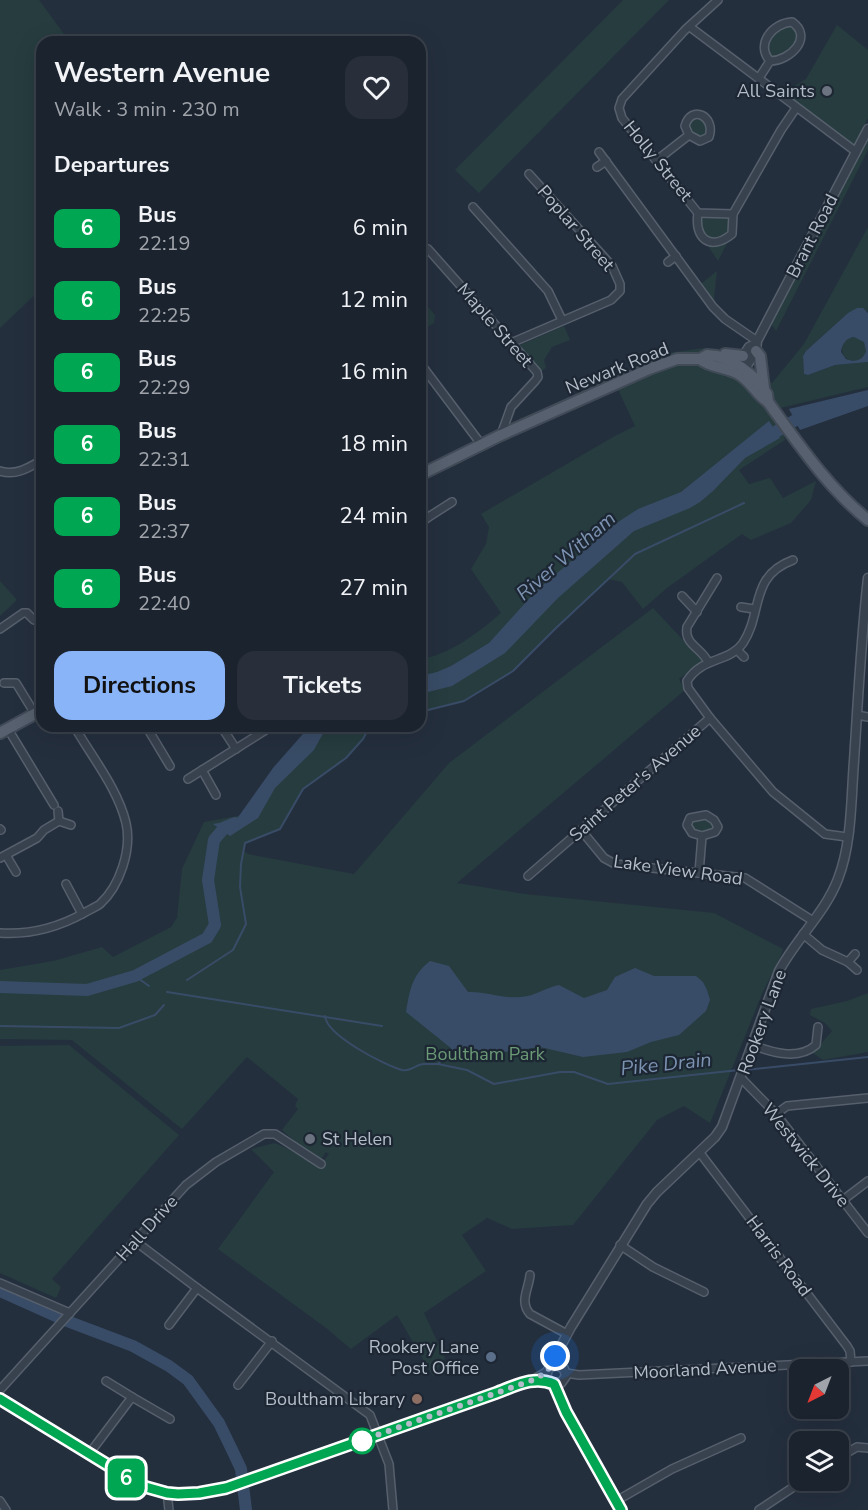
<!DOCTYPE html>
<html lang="en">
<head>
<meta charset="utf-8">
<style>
  body { margin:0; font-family:"Nunito Sans",sans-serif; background:#282f3a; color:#f1f3f6; height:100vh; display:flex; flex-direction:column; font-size:22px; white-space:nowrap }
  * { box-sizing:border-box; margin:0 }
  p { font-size:20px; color:#a0a4aa }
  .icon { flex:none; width:33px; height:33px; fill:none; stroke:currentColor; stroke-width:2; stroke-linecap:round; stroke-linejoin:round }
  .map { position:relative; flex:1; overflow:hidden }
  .side { position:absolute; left:36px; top:36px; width:390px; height:696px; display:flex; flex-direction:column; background:#1b232e; border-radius:18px; box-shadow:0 6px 24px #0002,0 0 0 2px #39404a }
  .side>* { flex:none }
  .badge { padding:0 12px; border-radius:9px; font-size:21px; line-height:39px }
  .needle { width:39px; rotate:222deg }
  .fabs { position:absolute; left:789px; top:1359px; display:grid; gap:12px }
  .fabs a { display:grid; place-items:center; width:60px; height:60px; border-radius:12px; background:#1b232e; box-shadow:0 6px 24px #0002,0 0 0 2px #39404a; font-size:30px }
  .you { position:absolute; width:30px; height:30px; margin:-15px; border:4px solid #fff; border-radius:50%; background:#1a73e8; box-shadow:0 0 0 9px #1a73e833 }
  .map>.badge { position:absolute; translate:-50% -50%; box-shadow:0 0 0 3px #fff }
  h2 { padding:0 18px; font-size:22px; line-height:54px }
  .round { display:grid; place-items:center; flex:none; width:63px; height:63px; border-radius:18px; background:#282f3a }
  .summary { display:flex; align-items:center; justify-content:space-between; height:102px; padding:0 18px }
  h1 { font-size:28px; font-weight:700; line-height:45px }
  .primary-button { display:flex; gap:12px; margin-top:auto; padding:12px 18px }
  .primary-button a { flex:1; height:69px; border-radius:18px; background:#8ab4f8; color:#111; font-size:24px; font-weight:700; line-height:69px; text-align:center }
  .primary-button a+a { background:#282f3a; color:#f1f3f6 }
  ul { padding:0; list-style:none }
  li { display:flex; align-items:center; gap:18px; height:72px; padding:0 18px }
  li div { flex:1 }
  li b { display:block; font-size:22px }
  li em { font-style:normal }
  li .badge { min-width:66px; font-weight:700; text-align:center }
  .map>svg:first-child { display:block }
  .green { fill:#263c3f }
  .water { fill:#394c67; fill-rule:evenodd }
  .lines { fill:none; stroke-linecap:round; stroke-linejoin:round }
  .stream { stroke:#394c67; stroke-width:2 }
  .river { stroke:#394c67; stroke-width:12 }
  .minor-casing { stroke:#565f6c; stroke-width:10 }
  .tertiary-casing { stroke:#565f6c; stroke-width:11 }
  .primary-casing { stroke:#414a57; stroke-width:14 }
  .minor { stroke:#38414e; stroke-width:7 }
  .tertiary { stroke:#38414e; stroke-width:8 }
  .primary { stroke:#56606e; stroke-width:10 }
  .line-casing { stroke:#fff; stroke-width:14 }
  .line { stroke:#00a651; stroke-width:9 }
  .walk { stroke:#b4bcc9; stroke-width:6; stroke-dasharray:0 10.8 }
  .worship-dot { fill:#6b7280; stroke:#1d2633; stroke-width:2 }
  .service-dot { fill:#5c6f8a; stroke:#1d2633; stroke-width:2 }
  .education-dot { fill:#8d6e63; stroke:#1d2633; stroke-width:2 }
  .stop-dot { fill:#fff; stroke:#00a651; stroke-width:3 }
  .labels { text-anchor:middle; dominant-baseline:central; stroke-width:4.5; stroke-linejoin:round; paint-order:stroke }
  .poi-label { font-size:18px; fill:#b4bcc9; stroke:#1d2633; text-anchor:end }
  .street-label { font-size:18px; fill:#b4bcc9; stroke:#1d2633 }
  .park-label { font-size:18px; fill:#6b9a76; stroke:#1d2633 }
  .water-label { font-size:20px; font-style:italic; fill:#7c92b1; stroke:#1d2633 }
</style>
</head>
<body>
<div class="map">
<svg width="868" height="1510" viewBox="0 0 868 1510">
  <rect width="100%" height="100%" fill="#242f3e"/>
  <g class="green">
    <polygon points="0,0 39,0 70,42 42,42 42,288 0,328"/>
    <polygon points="623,0 669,0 479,193 455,170"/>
    <polygon points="792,22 800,31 797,47 770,61 765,40 767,36"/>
    <polygon points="837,25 868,50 868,118 854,147 782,93 806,79"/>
    <polygon points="694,115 707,119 709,137 694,139 686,121"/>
    <polygon points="868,129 868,150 776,331 769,321"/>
    <polygon points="698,213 733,214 732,234 718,261 704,240"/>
    <path d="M868 227V313L867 311 848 313 806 351 803 356 804 374 808 375 835 365 868 362V387L776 409 785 440 739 470 749 484 770 478 783 498 816 481 811 500 791 523 751 540 742 534 667 588 643 609 622 582 608 579 556 628 513 671 464 701 428 710H420V659C450 655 479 632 501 613L471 569 486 544 489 527 481 514 613 437 635 426 616 385 668 353 704 348 730 353 754 380 772 383 804 344Z"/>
    <polygon points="717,271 713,307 698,286"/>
    <polygon points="420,297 435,315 434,323 420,332"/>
    <polygon points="564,326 570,340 552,347 544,360 546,368 541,371 520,345"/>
    <circle cx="854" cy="349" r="12"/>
    <polygon points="0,581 17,600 0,616"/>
    <polygon points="653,608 703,661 679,679 685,690 457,883 525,894 714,913 783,949 782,953 762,994 710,1123 684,1106 657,1120 573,1225 512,1229 487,1218 462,1235 486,1271 424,1313 445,1358 433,1376 397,1315 351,1349 326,1328 218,1249 274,1172 251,1149 275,1143 321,1164 329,1154 326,1152 319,1162 282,1130 298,1109 295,1106 298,1099 247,1057 182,1129 72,1040 0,1039 0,970 53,961 102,947 113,957 171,927 177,918 182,869 204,822 254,813 315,726 370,726 363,739 346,758 303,789 280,829 245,843 244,851 248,854 354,874 449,763"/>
    <polygon points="693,819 711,821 715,825 714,829 703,833 690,827"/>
    <polygon points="868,993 868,1052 823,1060 813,1053 832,1031 825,1023 810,1015 811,1009 847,1001"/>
    <polygon points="69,1045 179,1135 52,1279 61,1287 56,1298 0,1273 0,1046"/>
  </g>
  <g class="water">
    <path d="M857 308H863L868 313V362L835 365 808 375 804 374 803 356 806 351 848 313ZM854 337 864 342 866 351C863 360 856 363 846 359L841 352C842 344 846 338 854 337Z"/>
    <polygon points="868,390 868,406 800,430 789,409"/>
    <polygon points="769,421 780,438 745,458 713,491 700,502 690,508 634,531 558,598 505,653 452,686 420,694 420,676 437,672 451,666 489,643 536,591 615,524 638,509 681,492"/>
    <polygon points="307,726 327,726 314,750 275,788 258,818 230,836 213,824 236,820 273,768 302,735"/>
    <path d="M430 961 449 966 468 992C486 991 503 999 521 997 535 996 545 988 559 985L584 998 607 990 615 977 635 968 654 976H696L703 982 707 990 710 1000 706 1011 679 1035 651 1042 627 1052 583 1057 540 1047 484 1055 464 1053 452 1049 406 1012C410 989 412 975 430 961Z"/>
  </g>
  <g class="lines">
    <g class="stream">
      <polyline points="420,710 428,710 464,701 513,671 556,628 635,554 744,503"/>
      <polyline points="135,976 149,986"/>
      <polyline points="187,980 233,950 246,924 240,887 241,864 245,843 280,829 303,789 346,758 363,739 370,726"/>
      <polyline points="167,992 382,1026"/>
      <path d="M325 1016C326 1035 384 1065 402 1070 411 1072 416 1064 424 1064 429 1064 433 1064 438 1064L452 1049"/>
      <polyline points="0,1026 119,1028 155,1015 164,1005"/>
      <polyline points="438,1064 467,1070 494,1084 560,1072 574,1072 608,1084 739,1070"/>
      <polyline points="745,1070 868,1057"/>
    </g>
    <g class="river">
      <polyline points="762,440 809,412"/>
      <polyline points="0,987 87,990 135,976 207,938 215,925 208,880 214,840 225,827 235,823"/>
      <polyline points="0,1291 67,1321 133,1346 169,1366 188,1380 219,1423 234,1454 241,1469 246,1510"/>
    </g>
    <g class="minor-casing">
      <g id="minor">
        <polyline points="718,0 685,30 622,99 619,108 622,118 698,213 733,214 781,130 796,108"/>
        <polyline points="690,27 855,151"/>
        <path d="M759 78 770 61C755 44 773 23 792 22 814 37 790 61 770 61"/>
        <polyline points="599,152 713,307 725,319 757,341"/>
        <path d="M657 160 689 135 685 126C691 104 716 116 709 137L700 141 689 135"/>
        <polyline points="597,167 606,161"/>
        <polyline points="473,207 548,291 562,320"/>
        <path d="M698 213C694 238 710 252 732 234L733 214"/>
        <polyline points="428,249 537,372 538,377 535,381 511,407 501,435"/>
        <polyline points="668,262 676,256"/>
        <polyline points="511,343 611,300 620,291 620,284 612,266 529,174"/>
        <polyline points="420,363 481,444"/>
        <path d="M0 471C16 476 28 468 42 460"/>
        <polyline points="420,507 427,518 452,502"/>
        <polyline points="421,528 423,521 427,518"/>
        <polyline points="682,596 697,612"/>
        <polyline points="741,607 754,609"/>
        <polyline points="0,629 23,613 27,613 34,620 42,619"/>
        <polyline points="737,650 744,657"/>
        <path d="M708 662C701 647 684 645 687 627L717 578"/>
        <polyline points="4,683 16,683 35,714"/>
        <polyline points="857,715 868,717"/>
        <path d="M710 718 688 688 687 681C703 656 729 663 743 643 763 613 749 576 793 560"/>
        <polyline points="146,726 170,766"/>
        <polyline points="221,726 236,749"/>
        <polyline points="8,729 54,805"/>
        <polyline points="202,770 216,795"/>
        <polyline points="188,779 272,726"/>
        <polyline points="58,811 59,821"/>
        <polygon points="706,815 714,820 718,827 715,832 702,836 692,833 687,825 690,818"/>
        <polyline points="0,829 1,830"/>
        <polyline points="581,830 604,858 615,864 745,878 813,921"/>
        <polyline points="6,855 16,872"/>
        <polyline points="0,858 37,838 44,830 59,821 71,825"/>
        <polyline points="699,873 702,836"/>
        <polyline points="528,876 710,718 773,792 825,834 847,837"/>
        <polyline points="66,884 82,914"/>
        <path d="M0 933C31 935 57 928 84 913 89 910 96 907 100 904 120 886 132 849 126 823 118 789 92 757 74 726"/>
        <polyline points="803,934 822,950 848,962 855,954"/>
        <polyline points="848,962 857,970"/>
        <path d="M752 1045C771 1052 798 1061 816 1045L818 1027"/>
        <polyline points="741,1078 776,1114 868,1233"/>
        <polyline points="776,1114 787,1106 868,1098"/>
        <polyline points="700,1153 847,1346 850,1351 851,1362"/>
        <polyline points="843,1200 868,1181"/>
        <polyline points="135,1241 197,1288 370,1415 389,1464 393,1510"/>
        <polyline points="620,1245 653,1267 704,1292"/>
        <path d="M530 1275C529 1288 519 1302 530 1314L567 1334"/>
        <polyline points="0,1283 70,1313"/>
        <polyline points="169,1325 197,1288"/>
        <polyline points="566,1373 579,1375 868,1361"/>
        <polyline points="106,1381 132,1397"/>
        <polyline points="238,1385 272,1341"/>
        <polyline points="0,1390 186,1185 216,1162 264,1134 275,1134 321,1164"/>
        <polyline points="89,1454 132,1397 170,1419"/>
        <polyline points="838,1458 857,1447 868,1448"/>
        <polyline points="167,1493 169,1510"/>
        <polyline points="0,1501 6,1510"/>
        <polyline points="616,1501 672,1469 741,1438"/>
        <polyline points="759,1510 804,1480"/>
      </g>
    </g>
    <g class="tertiary-casing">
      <g id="tertiary">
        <polyline points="740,361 749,347 756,344"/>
        <polyline points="742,373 756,351 757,341 868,129"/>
        <path d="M551 1367 557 1365 564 1369 566 1376 561 1383 551 1382 547 1378V1372L571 1327 647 1204 657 1192 715 1137 722 1127 779 971C796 939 825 913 838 879 852 843 851 799 854 761 858 700 861 639 868 578"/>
        <polyline points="554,1384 566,1412 621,1510"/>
        <path d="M0 1399 142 1486C179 1498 211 1492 248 1481L533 1380 547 1372"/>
      </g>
    </g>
    <g class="primary-casing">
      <g id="primary">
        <polyline points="756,351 760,356 764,388"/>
        <polyline points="725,354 743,356"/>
        <path d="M700 359C710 368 728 367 740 375 751 382 757 395 768 402 798 443 828 488 868 520"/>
        <polyline points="420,475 501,435 649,369 677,359 700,359 707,355 717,356 731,361 741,367 757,380 767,394 768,402"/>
        <polyline points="0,733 42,710"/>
      </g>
    </g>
    <use href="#minor" class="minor"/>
    <use href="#tertiary" class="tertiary"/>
    <use href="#primary" class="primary"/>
  </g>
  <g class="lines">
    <g class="line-casing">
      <path id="line" d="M0 1399 142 1486 167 1493 178 1494 199 1493 226 1488 496 1393C515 1386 534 1375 554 1384L566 1412 621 1510"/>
    </g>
    <use href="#line" class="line"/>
    <polyline class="walk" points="362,1441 360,1441 533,1380 547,1372 555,1356"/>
  </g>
  <g class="worship-dot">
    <circle cx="827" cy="91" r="6"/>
    <circle cx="310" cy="1139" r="6"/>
  </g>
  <circle class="service-dot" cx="491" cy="1357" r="6"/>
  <circle class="education-dot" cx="417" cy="1399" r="6"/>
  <circle class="stop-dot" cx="362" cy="1441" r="12"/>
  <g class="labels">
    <g class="poi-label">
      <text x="815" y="91">All Saints</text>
      <text x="322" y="1139" text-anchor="start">St Helen</text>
      <text x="479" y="1347">Rookery Lane<tspan x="479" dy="21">Post Office</tspan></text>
      <text x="405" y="1399">Boultham Library</text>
    </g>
    <g class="street-label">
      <text transform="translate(658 161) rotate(51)">Holly Street</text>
      <text transform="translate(576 228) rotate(49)">Poplar Street</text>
      <text transform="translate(812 236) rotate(-63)">Brant Road</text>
      <text transform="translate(495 325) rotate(49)">Maple Street</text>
      <text transform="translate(617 368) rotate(-22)">Newark Road</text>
      <text transform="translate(635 783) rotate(-41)">Saint Peter's Avenue</text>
      <text transform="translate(678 870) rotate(8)">Lake View Road</text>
      <text transform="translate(762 1022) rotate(-70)">Rookery Lane</text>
      <text transform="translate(806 1155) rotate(51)">Westwick Drive</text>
      <text transform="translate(147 1228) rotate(-48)">Hall Drive</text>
      <text transform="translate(779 1256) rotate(53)">Harris Road</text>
      <text transform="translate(705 1369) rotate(-3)">Moorland Avenue</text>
    </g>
    <g class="park-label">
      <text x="485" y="1054">Boultham Park</text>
    </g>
    <g class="water-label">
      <text transform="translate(566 556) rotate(-41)">River Witham</text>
      <text transform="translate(666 1064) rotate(-6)">Pike Drain</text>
    </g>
  </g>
</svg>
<div class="fabs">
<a><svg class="needle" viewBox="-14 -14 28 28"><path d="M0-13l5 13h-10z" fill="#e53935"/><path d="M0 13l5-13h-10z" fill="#a0a4aa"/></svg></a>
<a><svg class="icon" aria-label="layers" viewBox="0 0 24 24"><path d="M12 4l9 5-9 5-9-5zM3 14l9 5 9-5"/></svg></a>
</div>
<div class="you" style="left:555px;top:1356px"></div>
<b class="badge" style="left:126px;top:1478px;background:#00a651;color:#fff">6</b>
<section class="side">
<div class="summary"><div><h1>Western Avenue</h1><p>Walk · 3 min · 230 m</p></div><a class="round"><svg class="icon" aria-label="heart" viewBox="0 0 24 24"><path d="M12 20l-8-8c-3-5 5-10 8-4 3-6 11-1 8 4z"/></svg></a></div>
<h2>Departures</h2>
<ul>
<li><span class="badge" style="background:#00a651;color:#fff">6</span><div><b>Bus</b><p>22:19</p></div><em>6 min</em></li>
<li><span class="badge" style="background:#00a651;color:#fff">6</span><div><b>Bus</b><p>22:25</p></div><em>12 min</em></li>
<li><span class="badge" style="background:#00a651;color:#fff">6</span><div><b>Bus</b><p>22:29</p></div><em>16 min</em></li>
<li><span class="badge" style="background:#00a651;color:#fff">6</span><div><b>Bus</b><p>22:31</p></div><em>18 min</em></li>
<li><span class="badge" style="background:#00a651;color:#fff">6</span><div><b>Bus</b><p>22:37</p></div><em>24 min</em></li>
<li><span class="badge" style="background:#00a651;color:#fff">6</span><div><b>Bus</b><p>22:40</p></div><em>27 min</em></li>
</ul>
<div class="primary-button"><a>Directions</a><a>Tickets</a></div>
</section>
</div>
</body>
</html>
